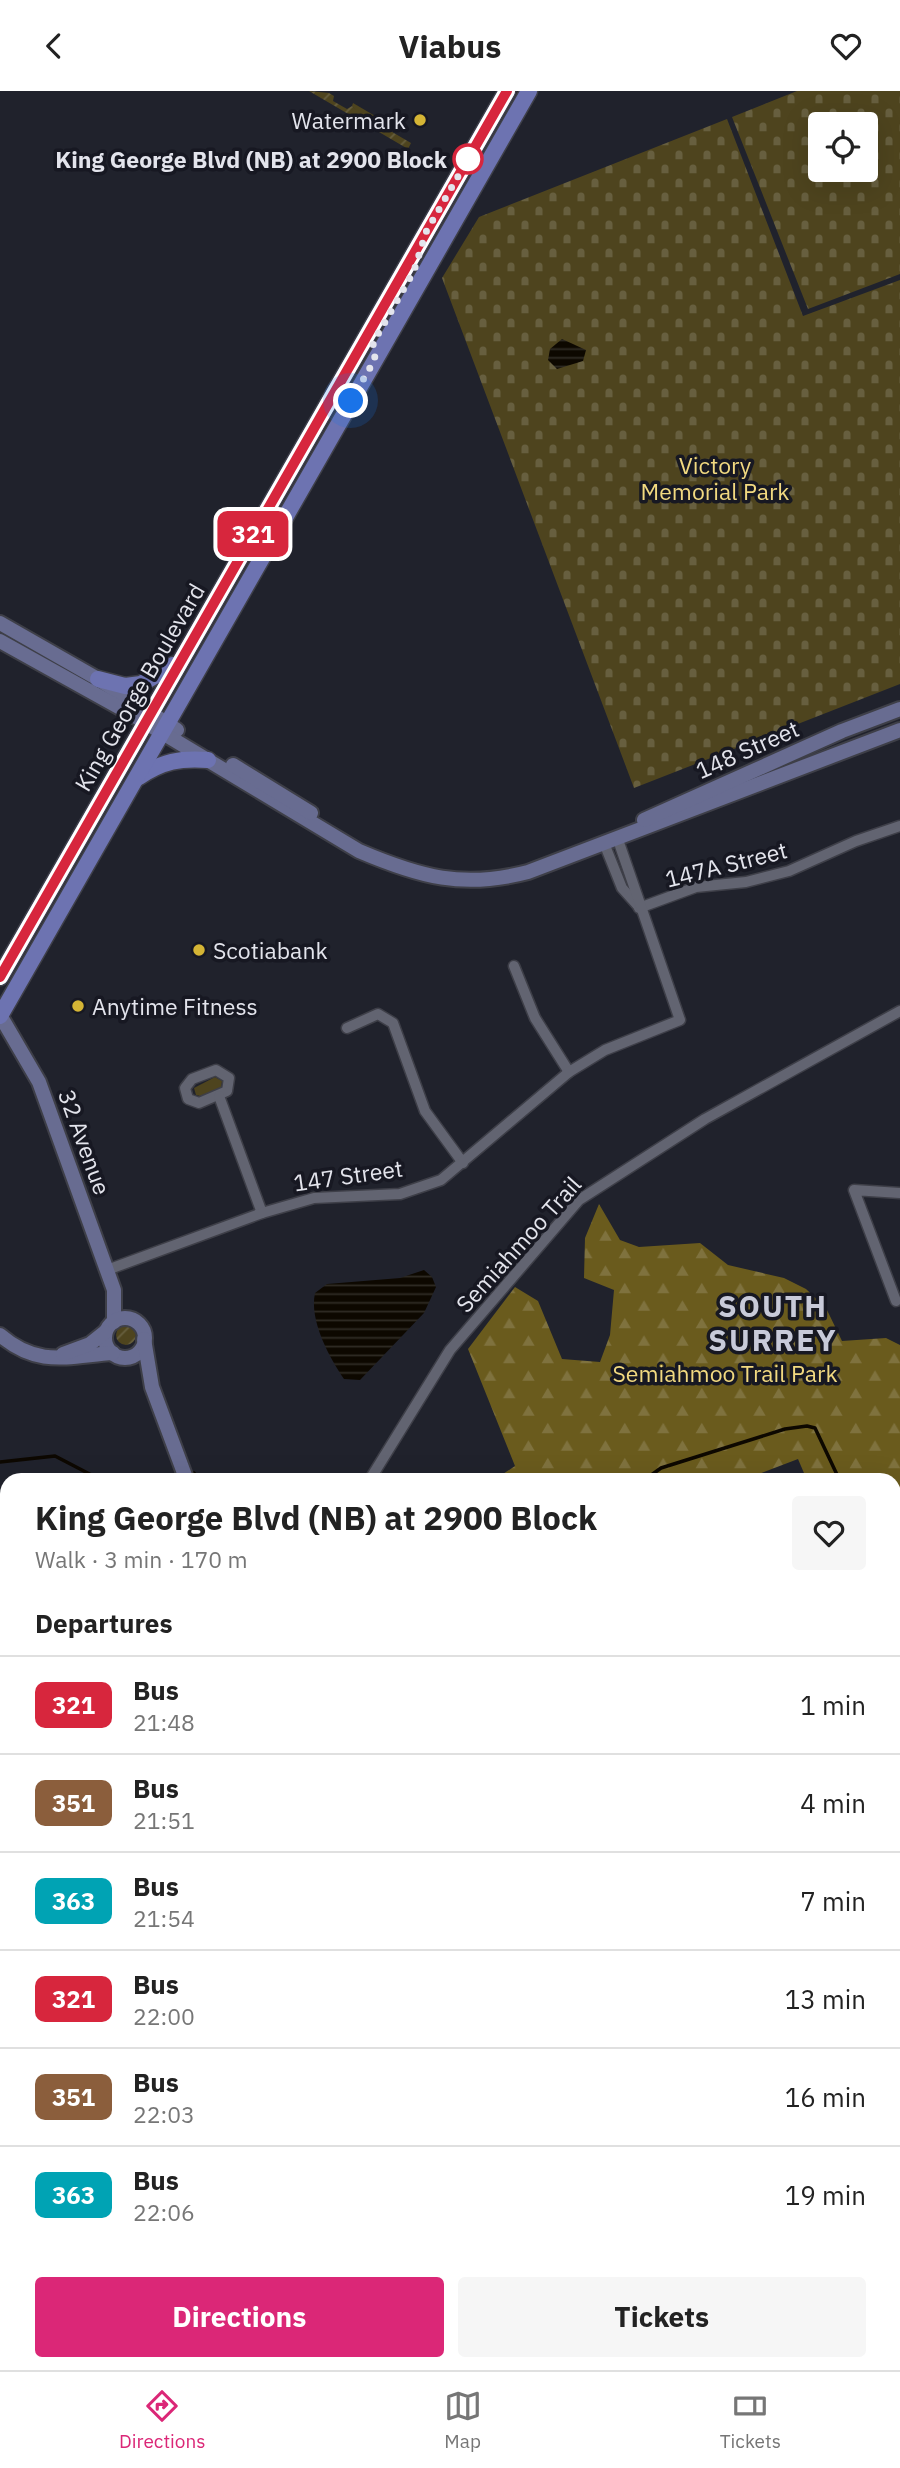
<!DOCTYPE html>
<html lang="en">
<head>
<meta charset="utf-8">
<style>
  body { margin:0; font-family:"IBM Plex Sans",sans-serif; background:#f6f6f6; color:#222; height:100vh; display:flex; flex-direction:column; font-size:26px; white-space:nowrap }
  * { box-sizing:border-box; margin:0 }
  p { font-size:23px; color:#767676 }
  .icon { flex:none; width:38px; height:38px; fill:none; stroke:currentColor; stroke-width:2; stroke-linecap:round; stroke-linejoin:round }
  .map { position:relative; flex:1; overflow:hidden }
  .panel { position:absolute; left:0px; top:1382px; width:901px; height:898px; display:flex; flex-direction:column; background:#fff; border-radius:21px 21px 0 0; box-shadow:0 7px 28px #0002 }
  .panel>* { flex:none }
  .badge { padding:0 14px; border-radius:10px; font-size:24px; line-height:46px }
  .controls { position:absolute; left:808px; top:21px; display:grid; gap:14px }
  .controls a { display:grid; place-items:center; width:70px; height:70px; border-radius:7px; background:#fff; box-shadow:0 7px 28px #0002; font-size:35px }
  .you { position:absolute; width:35px; height:35px; margin:-18px; border:5px solid #fff; border-radius:50%; background:#1a73e8; box-shadow:0 0 0 10px #1a73e833 }
  .map>.badge { position:absolute; translate:-50% -50%; box-shadow:0 0 0 4px #fff }
  h2 { padding:0 35px; font-size:26px; line-height:63px }
  .round { display:grid; place-items:center; flex:none; width:74px; height:74px; border-radius:7px; background:#f6f6f6 }
  .overview { display:flex; align-items:center; justify-content:space-between; height:119px; padding:0 35px }
  h1 { font-size:33px; font-weight:700; line-height:52px }
  .button { display:flex; gap:14px; margin-top:auto; padding:14px 35px }
  .button a { flex:1; height:80px; border-radius:7px; background:#db2777; color:#fff; font-size:28px; font-weight:700; line-height:80px; text-align:center }
  .button a+a { background:#f6f6f6; color:#222 }
  ul { padding:0; list-style:none }
  li { display:flex; align-items:center; gap:21px; height:98px; padding:0 35px; border-top:2px solid #e0e0e0 }
  li div { flex:1 }
  li b { display:block; font-size:26px }
  li em { font-style:normal }
  li .badge { min-width:77px; font-weight:700; text-align:center }
  header { display:flex; justify-content:space-between; align-items:center; height:91px; padding:0 35px; background:#fff; font-size:32px; font-weight:700 }
  .dock { display:flex; justify-content:space-around; align-items:center; height:98px; border-top:2px solid #e0e0e0; background:#fff; font-size:19px; color:#767676 }
  .dock a { display:grid; justify-items:center; gap:4px }
  .dock .selected { color:#db2777 }
  .map>svg:first-child { display:block }
  .green { fill:#4e441e }
  .forest { fill:url(#forest-firs) }
  .cemetery { fill:url(#cemetery-stones); fill-rule:evenodd }
  .garden { fill:url(#garden-furrows) }
  .water { fill:url(#water-rules) }
  .lines { fill:none; stroke-linecap:round; stroke-linejoin:round }
  .stream { stroke:#0d0800; stroke-width:3.5 }
  .street-casing { stroke:#3e3f48; stroke-width:13 }
  .secondary-casing { stroke:#3e3f48; stroke-width:18 }
  .primary-casing { stroke:#3e3f48; stroke-width:19 }
  .street { stroke:#626471; stroke-width:10 }
  .secondary { stroke:#686c91; stroke-width:14 }
  .primary { stroke:#6d73b1; stroke-width:16 }
  .line-casing { stroke:#fff; stroke-width:16 }
  .line { stroke:#d7263d; stroke-width:10 }
  .walk { stroke:#e3e4ec; stroke-width:7; stroke-dasharray:0 12.6 }
  .poi-dot { fill:#d5b535; stroke:#171822; stroke-width:2.5 }
  .stop-dot { fill:#fff; stroke:#d7263d; stroke-width:3.5 }
  .labels { text-anchor:middle; dominant-baseline:central; stroke-width:7; stroke-linejoin:round; paint-order:stroke }
  .poi-label { font-size:23px; fill:#e3e4ec; stroke:#171822; text-anchor:start }
  .stop-label { font-size:23px; font-weight:bold; fill:#e3e4ec; stroke:#171822; text-anchor:end }
  .park-label { font-size:23px; fill:#f1d980; stroke:#171822 }
  .street-label { font-size:23px; fill:#e3e4ec; stroke:#171822 }
  .district-label { font-size:30px; font-weight:bold; letter-spacing:2px; fill:#c8cad9; stroke:#171822 }
</style>
</head>
<body>
<header><svg class="icon" aria-label="back" viewBox="0 0 24 24"><path d="M15 5l-7 7 7 7"/></svg>Viabus<svg class="icon" aria-label="heart" viewBox="0 0 24 24"><path d="M12 20l-8-8c-3-5 5-10 8-4 3-6 11-1 8 4z"/></svg></header>
<div class="map">
<svg width="900" height="2279" viewBox="0 0 900 2279">
  <defs>
    <pattern id="forest-firs" width="22" height="20" patternUnits="userSpaceOnUse" patternTransform="scale(1.75)"><rect width="22" height="20" fill="#6a5b1d"/><path d="M5 1l3.5 6h-7zM16 11l3.5 6h-7z" fill="#7f723e"/></pattern>
    <pattern id="cemetery-stones" width="16" height="16" patternUnits="userSpaceOnUse" patternTransform="scale(1.75)"><rect width="16" height="16" fill="#4e441e"/><path d="M2 7V4a2 2 0 0 1 4 0v3zM10 15v-3a2 2 0 0 1 4 0v3z" fill="#675f3f"/></pattern>
    <pattern id="garden-furrows" width="10" height="10" patternUnits="userSpaceOnUse" patternTransform="scale(1.75)"><rect width="10" height="10" fill="#4e441e"/><path d="M-1 1l2-2M0 10L10 0M9 11l2-2" fill="none" stroke="#675f3f"/></pattern>
    <pattern id="water-rules" width="6" height="5" patternUnits="userSpaceOnUse" patternTransform="scale(1.75)"><rect width="6" height="5" fill="#0d0800"/><path d="M0 2.5h6" fill="none" stroke="#302c25"/></pattern>
  </defs>
  <rect width="100%" height="100%" fill="#20222c"/>
  <g class="green">
    <polygon points="353,12 382,29 373,31 361,26 352,15"/>
    <polygon points="215,986 222,990 221,997 200,1005 196,1004 194,997"/>
  </g>
  <g class="forest">
    <polygon points="599,1113 620,1149 639,1156 700,1152 728,1174 784,1187 806,1198 826,1217 842,1250 886,1247 900,1254 900,1423 894,1430 894,1390 807,1389 798,1368 743,1389 494,1389 515,1375 468,1258 515,1196 538,1210 562,1268 600,1271 610,1244 614,1199 584,1187 585,1147"/>
    <polygon points="0,1766 4,1773 7,1771 7,1913 0,1917"/>
  </g>
  <g class="cemetery">
    <path d="M797 0H900V183L808 218 732 26ZM821 33H866V79H821Z"/>
    <polygon points="727,28 803,225 900,189 900,593 634,697 442,187 479,126"/>
  </g>
  <g class="garden">
    <polygon points="309,0 329,2 334,5 333,10 347,18 352,15 365,28 381,30 388,34 387,38 411,52 408,58"/>
    <circle cx="126" cy="1244" r="10"/>
  </g>
  <g class="water">
    <polygon points="562,248 586,259 583,270 557,278 548,269 550,258"/>
    <path d="M424 1179 432 1186 436 1196 424 1222 360 1289 344 1288C329 1266 309 1229 315 1202L327 1193 400 1187Z"/>
  </g>
  <g class="lines">
    <g class="stream">
      <polyline points="0,1371 55,1365 103,1390"/>
      <polyline points="194,1382 200,1390"/>
      <polyline points="155,1390 169,1386"/>
      <polyline points="643,1390 661,1377 785,1338 807,1335 815,1337 840,1390"/>
    </g>
    <g class="street-casing">
      <g id="street">
        <polyline points="604,752 622,797 639,816"/>
        <polyline points="639,817 696,796 746,791 789,780 856,750 900,735"/>
        <polyline points="514,875 535,927 569,981"/>
        <polyline points="347,937 378,923 393,932 425,1020 463,1072"/>
        <polygon points="216,979 229,987 227,1000 199,1012 188,1008 185,997 192,988"/>
        <polyline points="219,1005 262,1122"/>
        <polyline points="107,1179 262,1122 314,1107 400,1103 441,1089 569,981 605,959 680,929 617,746"/>
        <polyline points="896,1210 854,1099 900,1102"/>
        <polyline points="369,1390 450,1259 579,1109 705,1028 900,920"/>
        <polyline points="894,1552 900,1548"/>
        <polyline points="894,1594 900,1604"/>
        <polyline points="0,2030 7,2023"/>
        <polyline points="0,2168 7,2187"/>
        <polyline points="894,2239 900,2254"/>
        <polyline points="39,2273 41,2279"/>
        <polyline points="713,2273 715,2279"/>
      </g>
    </g>
    <g class="secondary-casing">
      <g id="secondary">
        <polyline points="0,532 98,588 177,639"/>
        <path d="M0 550 131 623 359 760C420 786 463 798 528 781L900 639"/>
        <polyline points="233,674 311,722"/>
        <polyline points="644,729 842,640 900,618"/>
        <polyline points="0,924 39,991 114,1199 114,1231"/>
        <circle cx="125" cy="1247" r="20"/>
        <path d="M0 1244C38 1277 69 1265 113 1262"/>
        <polyline points="144,1248 152,1296 187,1390"/>
        <polyline points="63,1263 90,1253 105,1241"/>
        <polyline points="894,2016 900,2014"/>
        <polyline points="517,2273 519,2279"/>
        <polyline points="213,2279 228,2273"/>
      </g>
    </g>
    <g class="primary-casing">
      <g id="primary">
        <polyline points="98,588 125,595 141,593 173,574"/>
        <path d="M139 686C163 670 180 667 208 669"/>
        <polyline points="0,886 507,0"/>
        <polyline points="0,925 529,0"/>
      </g>
    </g>
    <use href="#street" class="street"/>
    <use href="#secondary" class="secondary"/>
    <use href="#primary" class="primary"/>
  </g>
  <g class="lines">
    <g class="line-casing">
      <polyline id="line" points="0,886 507,0"/>
    </g>
    <use href="#line" class="line"/>
    <polyline class="walk" points="351,310 375,268 373,252 414,180 426,141 468,68"/>
  </g>
  <g class="poi-dot">
    <circle cx="420" cy="29" r="7"/>
    <circle cx="199" cy="859" r="7"/>
    <circle cx="78" cy="915" r="7"/>
  </g>
  <circle class="stop-dot" cx="468" cy="68" r="14"/>
  <g class="labels">
    <g class="poi-label">
      <text x="406" y="29" text-anchor="end">Watermark</text>
      <text x="213" y="859">Scotiabank</text>
      <text x="92" y="915">Anytime Fitness</text>
    </g>
    <g class="stop-label">
      <text x="447" y="68">King George Blvd (NB) at 2900 Block</text>
    </g>
    <g class="park-label">
      <text x="715" y="374">Victory<tspan x="715" dy="26">Memorial Park</tspan></text>
      <text x="725" y="1282">Semiahmoo Trail Park</text>
    </g>
    <g class="street-label">
      <text transform="translate(139 596) rotate(-60)">King George Boulevard</text>
      <text transform="translate(747 658) rotate(-24)">148 Street</text>
      <text transform="translate(726 773) rotate(-14)">147A Street</text>
      <text transform="translate(85 1051) rotate(70)">32 Avenue</text>
      <text transform="translate(348 1084) rotate(-8)">147 Street</text>
      <text transform="translate(518 1153) rotate(-48)">Semiahmoo Trail</text>
    </g>
    <g class="district-label">
      <text x="773" y="1214">SOUTH<tspan x="773" dy="34">SURREY</tspan></text>
    </g>
  </g>
</svg>
<div class="controls">
<a><svg class="icon" aria-label="locate" viewBox="0 0 24 24"><circle cx="12" cy="12" r="6"/><path d="M12 2v4M12 18v4M2 12h4M18 12h4"/></svg></a>
</div>
<div class="you" style="left:351px;top:310px"></div>
<b class="badge" style="left:253px;top:443px;background:#d7263d;color:#fff">321</b>
<section class="panel">
<div class="overview"><div><h1>King George Blvd (NB) at 2900 Block</h1><p>Walk · 3 min · 170 m</p></div><a class="round"><svg class="icon" aria-label="heart" viewBox="0 0 24 24"><path d="M12 20l-8-8c-3-5 5-10 8-4 3-6 11-1 8 4z"/></svg></a></div>
<h2>Departures</h2>
<ul>
<li><span class="badge" style="background:#d7263d;color:#fff">321</span><div><b>Bus</b><p>21:48</p></div><em>1 min</em></li>
<li><span class="badge" style="background:#8b5e3c;color:#fff">351</span><div><b>Bus</b><p>21:51</p></div><em>4 min</em></li>
<li><span class="badge" style="background:#00a3b4;color:#fff">363</span><div><b>Bus</b><p>21:54</p></div><em>7 min</em></li>
<li><span class="badge" style="background:#d7263d;color:#fff">321</span><div><b>Bus</b><p>22:00</p></div><em>13 min</em></li>
<li><span class="badge" style="background:#8b5e3c;color:#fff">351</span><div><b>Bus</b><p>22:03</p></div><em>16 min</em></li>
<li><span class="badge" style="background:#00a3b4;color:#fff">363</span><div><b>Bus</b><p>22:06</p></div><em>19 min</em></li>
</ul>
<div class="button"><a>Directions</a><a>Tickets</a></div>
</section>
</div>
<nav class="dock">
<a class="selected"><svg class="icon" aria-label="directions" viewBox="0 0 24 24"><path d="M12 3l9 9-9 9-9-9zM9 14v-3h6M13 9l2 2-2 2"/></svg>Directions</a>
<a><svg class="icon" aria-label="map" viewBox="0 0 24 24"><path d="M3 6l6-2 6 2 6-2v14l-6 2-6-2-6 2zM9 4v14M15 6v14"/></svg>Map</a>
<a><svg class="icon" aria-label="tickets" viewBox="0 0 24 24"><path d="M3 7h18v10H3zM15 7v10"/></svg>Tickets</a>
</nav>
</body>
</html>
